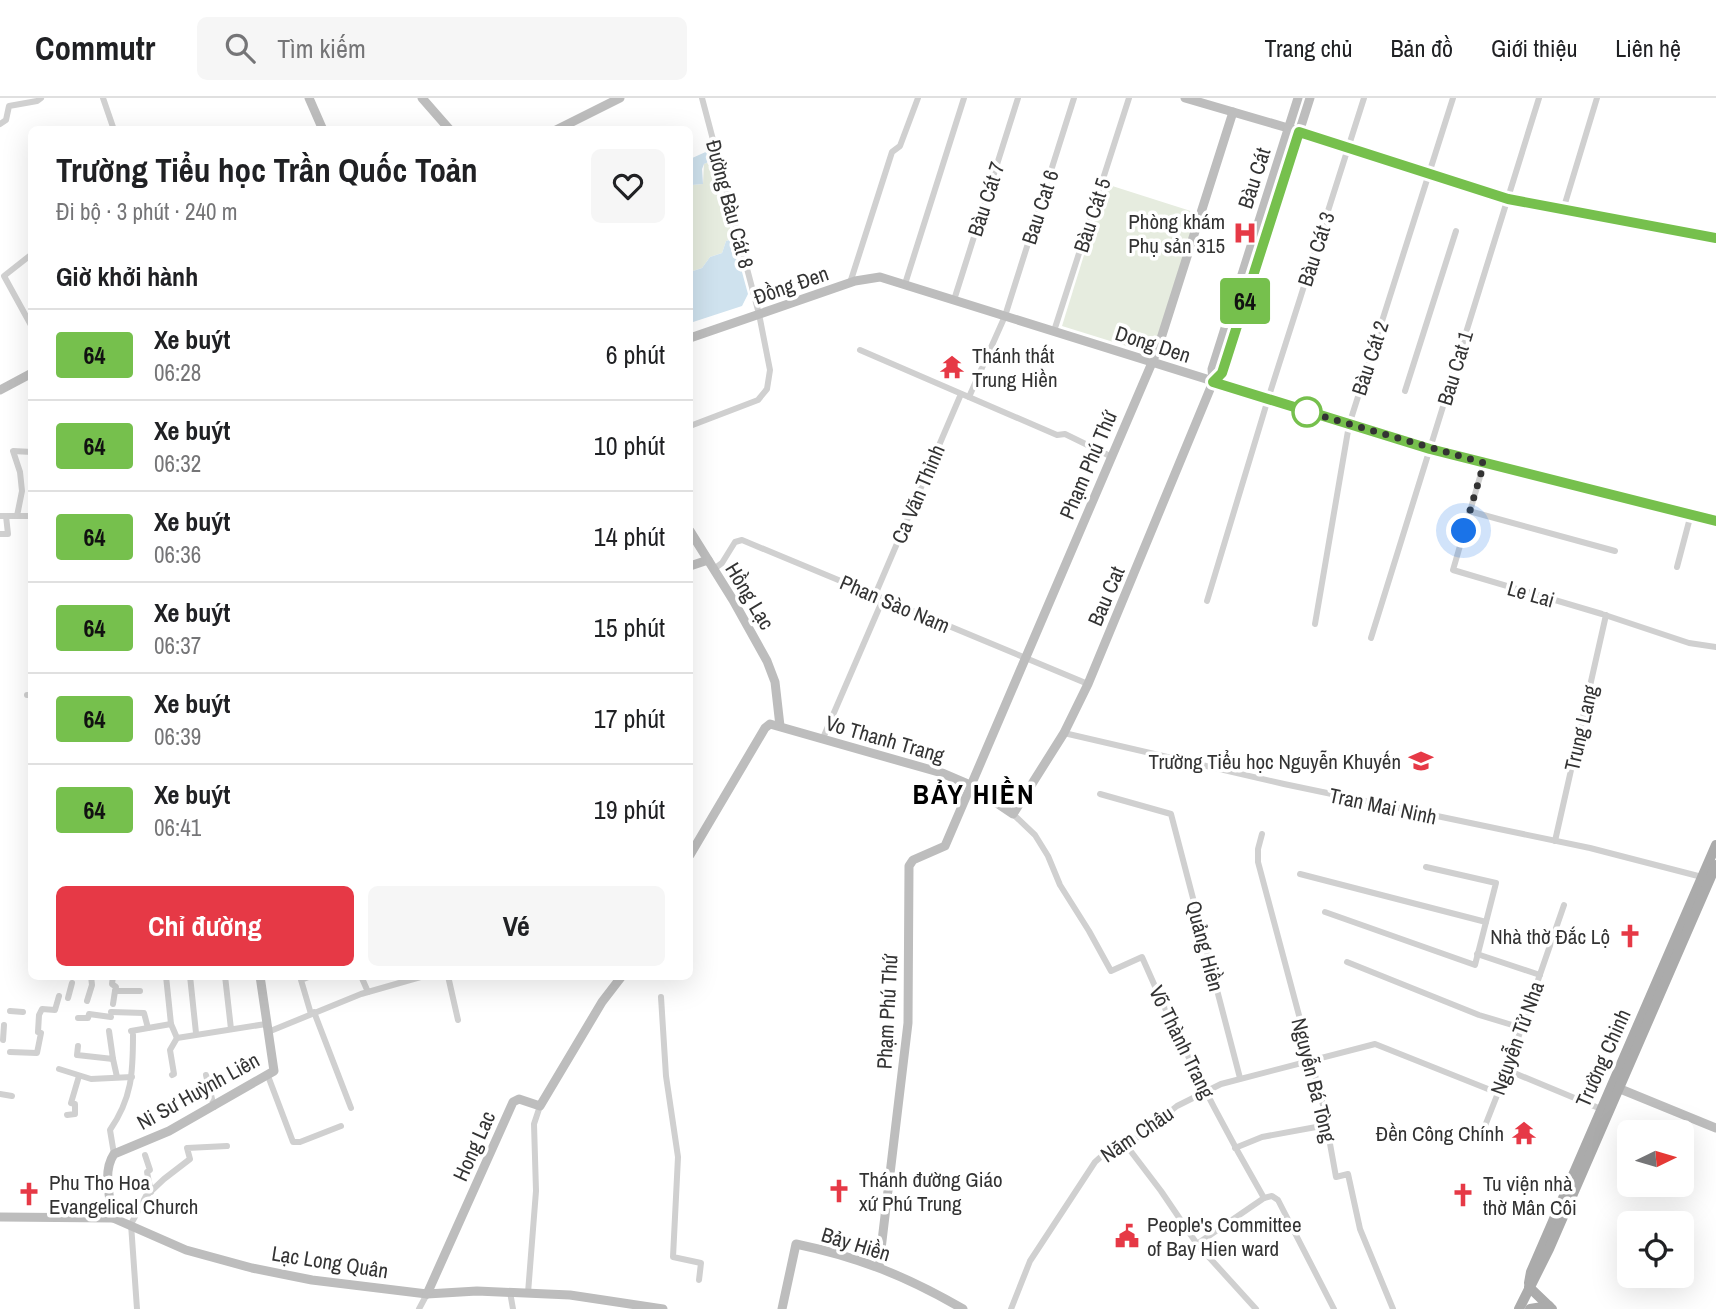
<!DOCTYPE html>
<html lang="vi">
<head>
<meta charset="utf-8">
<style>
  body { margin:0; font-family:"Archivo Narrow",sans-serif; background:#f6f6f6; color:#202124; height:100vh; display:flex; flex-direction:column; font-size:26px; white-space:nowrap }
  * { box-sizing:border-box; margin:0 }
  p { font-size:23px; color:#757577 }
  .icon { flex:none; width:38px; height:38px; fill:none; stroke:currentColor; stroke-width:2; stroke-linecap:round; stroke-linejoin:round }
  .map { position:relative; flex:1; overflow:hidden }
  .drawer { position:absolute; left:28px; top:28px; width:665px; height:854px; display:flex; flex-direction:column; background:#fff; border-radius:10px; box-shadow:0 7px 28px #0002 }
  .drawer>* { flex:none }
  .badge { padding:0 14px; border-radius:5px; font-size:24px; line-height:46px }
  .needle { width:46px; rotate:85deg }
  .buttons { position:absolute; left:1617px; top:1022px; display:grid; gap:14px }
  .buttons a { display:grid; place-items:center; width:77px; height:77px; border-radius:10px; background:#fff; box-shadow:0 7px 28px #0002; font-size:35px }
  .you { position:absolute; width:35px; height:35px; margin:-18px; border:5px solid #fff; border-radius:50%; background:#1a73e8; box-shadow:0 0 0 10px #1a73e833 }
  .map>.badge { position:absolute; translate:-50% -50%; box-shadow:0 0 0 4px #fff }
  h2 { padding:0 28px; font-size:26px; line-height:63px }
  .round { display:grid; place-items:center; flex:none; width:74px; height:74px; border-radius:10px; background:#f6f6f6 }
  .head { display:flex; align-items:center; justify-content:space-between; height:119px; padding:0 28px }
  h1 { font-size:33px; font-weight:700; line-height:52px }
  .button { display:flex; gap:14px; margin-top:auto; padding:14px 28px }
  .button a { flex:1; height:80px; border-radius:10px; background:#e63946; color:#fff; font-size:28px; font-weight:700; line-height:80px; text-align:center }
  .button a+a { background:#f6f6f6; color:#202124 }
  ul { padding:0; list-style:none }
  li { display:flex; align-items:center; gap:21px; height:91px; padding:0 28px; border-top:2px solid #e0e0e0 }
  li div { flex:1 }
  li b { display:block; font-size:26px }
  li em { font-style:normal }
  li .badge { min-width:77px; font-weight:700; text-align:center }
  header { display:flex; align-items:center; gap:42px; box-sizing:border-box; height:98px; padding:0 35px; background:#fff; border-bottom:2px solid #e0e0e0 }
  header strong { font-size:33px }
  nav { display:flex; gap:38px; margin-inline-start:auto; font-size:24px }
  .search { width:490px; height:63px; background:#f6f6f6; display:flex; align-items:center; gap:18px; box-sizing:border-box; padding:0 24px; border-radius:10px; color:#757577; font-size:26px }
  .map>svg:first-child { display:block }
  .green { fill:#e6ecdf }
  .water { fill:#cfe2ee }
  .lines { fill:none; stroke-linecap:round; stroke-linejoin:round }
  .street { stroke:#d0d0d0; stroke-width:6 }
  .secondary { stroke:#bdbdbd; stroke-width:9 }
  .primary { stroke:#ababab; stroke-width:10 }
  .line-casing { stroke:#fff; stroke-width:16 }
  .line { stroke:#76c04d; stroke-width:10 }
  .walk { stroke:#333; stroke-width:7; stroke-dasharray:0 12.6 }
  .stop-dot { fill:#fff; stroke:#76c04d; stroke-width:3.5 }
  .labels { text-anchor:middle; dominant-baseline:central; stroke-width:7; stroke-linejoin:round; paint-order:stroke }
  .street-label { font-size:21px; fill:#333; stroke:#fff }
  .poi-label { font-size:21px; fill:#333; stroke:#fff; text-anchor:start }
  .district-label { font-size:28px; font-weight:bold; letter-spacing:2px; fill:#000; stroke:#fff }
</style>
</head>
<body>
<header>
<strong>Commutr</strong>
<div class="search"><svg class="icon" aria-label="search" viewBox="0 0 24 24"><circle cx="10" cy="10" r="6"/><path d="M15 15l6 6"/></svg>Tìm kiếm</div>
<nav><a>Trang chủ</a><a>Bản đồ</a><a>Giới thiệu</a><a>Liên hệ</a></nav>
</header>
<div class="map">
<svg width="1716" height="1211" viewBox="0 0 1716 1211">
  <rect width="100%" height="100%" fill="#fff"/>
  <g class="green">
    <polygon points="1287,51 1288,53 1256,151 1255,150"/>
    <polygon points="713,62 733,141 726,143 722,155 710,159 702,170 690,174 690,91 692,87 703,86 704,66"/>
    <polygon points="1106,86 1197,115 1152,256 1062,228"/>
    <polygon points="1249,167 1252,169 1220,267 1218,266"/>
  </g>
  <g class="water">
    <polygon points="710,52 713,62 704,66 702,71 703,86 692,87 690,91 690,61"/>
    <polygon points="733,141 748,196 742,208 690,225 690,209 692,202 690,197 690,174 702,170 710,159 722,155 726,143"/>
  </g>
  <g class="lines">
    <g class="street">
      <polyline points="103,0 114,32"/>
      <polyline points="0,26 6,22 9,8 37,3 41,0"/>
      <polyline points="1563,112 1597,0"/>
      <polyline points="32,156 4,178 32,229"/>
      <polyline points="850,185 892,54 900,48 918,0"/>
      <polyline points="905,186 964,0"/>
      <polyline points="954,202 1018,0"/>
      <polyline points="1054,233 1129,0"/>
      <polyline points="860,252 1057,337 1065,336 1110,358"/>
      <polyline points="1405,293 1456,133"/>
      <polyline points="969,299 1005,218 1074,0"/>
      <polyline points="690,328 758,302 767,291 770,272 759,216 702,0"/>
      <polyline points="1484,365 1453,472 1602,516 1689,545 1716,549"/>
      <polyline points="1469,413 1615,453"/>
      <polyline points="0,418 32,418"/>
      <polyline points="17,418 22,393 20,374 13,353 32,354"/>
      <polyline points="0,436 8,436 6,418"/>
      <polyline points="1677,469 1691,416"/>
      <polyline points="714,471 722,465 735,444 742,442 1088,586"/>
      <polyline points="875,497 961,296"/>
      <polyline points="1207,503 1268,301 1364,0"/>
      <polyline points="1315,526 1349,327 1453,0"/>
      <polyline points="1371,540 1539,0"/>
      <polyline points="27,597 32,597"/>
      <polyline points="1064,635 1284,686 1590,750 1702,779"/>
      <polyline points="823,640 883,501"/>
      <polyline points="1100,696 1171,716 1240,980"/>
      <path d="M1013 716 1035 737 1048 758 1060 787 1089 833 1111 873 1142 859C1178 942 1219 1022 1264 1100L1272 1098 1278 1102 1334 1211"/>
      <polyline points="1262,736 1258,751 1258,764 1323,1007 1336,1079 1348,1076 1360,1131 1393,1211"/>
      <polyline points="1555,743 1606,517"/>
      <polyline points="1300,776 1486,824"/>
      <polyline points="1325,814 1475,867 1496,785 1426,769"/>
      <polyline points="1477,856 1540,877"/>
      <polyline points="1347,864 1479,917 1522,930"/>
      <polyline points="113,878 112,886 116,889 115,893"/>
      <polyline points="166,878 171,926 177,940 266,926"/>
      <polyline points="190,878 196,935"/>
      <polyline points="225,878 231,931"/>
      <polyline points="361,878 368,894"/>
      <polyline points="448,878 458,922"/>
      <polyline points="661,899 666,978 678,1059 673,1159 701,1165 699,1182"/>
      <polyline points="68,900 72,885"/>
      <polyline points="87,903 92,887 91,878"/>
      <polyline points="113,906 115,893 140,893"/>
      <polyline points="10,913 23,914"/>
      <polyline points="111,914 144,915 148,930"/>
      <polyline points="314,914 351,1010"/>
      <polyline points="311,916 301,882 311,878"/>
      <polyline points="78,920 88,920 89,916 111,919"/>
      <polyline points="131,933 171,926"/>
      <polyline points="38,934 39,917 42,911 55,912 59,898"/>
      <polyline points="268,934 361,896 424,878"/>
      <polyline points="3,942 4,927"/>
      <polyline points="78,948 77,957 113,961 109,933"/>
      <polyline points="10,954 37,955 41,935"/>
      <polyline points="113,961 117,979"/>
      <polyline points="59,971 91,981 132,979"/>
      <polyline points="1507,972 1601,1011"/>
      <polyline points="172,977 174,976 170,952 177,940"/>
      <polyline points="206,977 214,1009"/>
      <polyline points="268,978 293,1044 300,1044 341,1028"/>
      <polyline points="0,996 12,998"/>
      <polyline points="67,1017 75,1016 75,1006 71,1005 79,978"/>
      <polyline points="1483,1033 1507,972 1564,807"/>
      <polyline points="1126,1047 1161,1093 1197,1146 1256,1211"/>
      <polyline points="1235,1050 1262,1039 1327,1027"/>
      <path d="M114 1056 110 1032C132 1000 133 975 133 937"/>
      <polyline points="145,1057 150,1072 147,1074 151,1094"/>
      <polyline points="1197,1146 1264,1100"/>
      <polyline points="510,1194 513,1211"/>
      <polyline points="528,1195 536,1093 534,1026 540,1008"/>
      <polyline points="137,1211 131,1126 146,1098 164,1081 190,1061 187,1050 227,1048"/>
      <polyline points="419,1211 427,1196"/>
      <polyline points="1011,1211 1030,1163 1095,1064 1104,1056 1138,1039 1177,1008 1221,986 1375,946 1498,995"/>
    </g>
    <g class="secondary">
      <polyline points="309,0 323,32"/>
      <polyline points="422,0 450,32"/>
      <polyline points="1185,0 1288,30 1508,101 1716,140"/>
      <polyline points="556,32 620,0"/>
      <polyline points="690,240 855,183 880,179 1430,351 1716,423"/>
      <polyline points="1213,284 1212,271 1298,0"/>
      <polyline points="0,292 32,275"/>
      <polyline points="690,433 733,502 767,563 775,584 780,628"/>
      <polyline points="690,468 708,462"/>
      <polyline points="690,757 765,630 770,626 942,675 970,687 1013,716 1064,635 1088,586 1213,284 1222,275 1310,0"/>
      <polyline points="1613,988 1716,1030"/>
      <polyline points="0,1119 113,1120 186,1152 252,1170 312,1182 427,1196 477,1193 570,1197 663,1211"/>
      <path d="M113 1120C110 1099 102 1074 114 1056L169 1033 274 973 260 878"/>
      <polyline points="879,1168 908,925 909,768 913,762 945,748 1157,253 1233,14"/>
      <polyline points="427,1196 513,1004 519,1001 540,1008 602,904 622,878"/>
      <path d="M782 1211 796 1146C859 1159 908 1179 963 1211"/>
    </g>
    <g class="primary">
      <polyline points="1529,1185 1531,1174 1716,747"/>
      <polyline points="1529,1189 1552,1211"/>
      <polyline points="1519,1211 1549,1151 1716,767"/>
      <polyline points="1530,1211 1549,1208"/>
    </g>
  </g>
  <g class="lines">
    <g class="line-casing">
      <polyline id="line" points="1716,140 1508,101 1299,34 1222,275 1213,284 1430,351 1716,423"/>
    </g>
    <use href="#line" class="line"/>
    <polyline class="walk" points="1307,314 1304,313 1484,365 1464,433"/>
  </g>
  <defs>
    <g id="hospital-bare" transform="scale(1.89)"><path d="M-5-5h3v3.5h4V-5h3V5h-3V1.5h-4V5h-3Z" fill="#e63946" stroke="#fff" stroke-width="2.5" paint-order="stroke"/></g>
    <g id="temple-bare" transform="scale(1.89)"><path d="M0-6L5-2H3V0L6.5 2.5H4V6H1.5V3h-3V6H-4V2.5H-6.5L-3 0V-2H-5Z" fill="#e63946" stroke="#fff" stroke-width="2.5" paint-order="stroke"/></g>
    <g id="school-bare" transform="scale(1.89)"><path d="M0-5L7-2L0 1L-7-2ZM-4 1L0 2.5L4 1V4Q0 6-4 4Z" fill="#e63946" stroke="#fff" stroke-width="2.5" paint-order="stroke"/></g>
    <g id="church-bare" transform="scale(1.89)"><path d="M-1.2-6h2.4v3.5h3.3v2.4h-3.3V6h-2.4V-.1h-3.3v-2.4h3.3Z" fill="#e63946" stroke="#fff" stroke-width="2.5" paint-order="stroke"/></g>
    <g id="civic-bare" transform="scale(1.89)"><path d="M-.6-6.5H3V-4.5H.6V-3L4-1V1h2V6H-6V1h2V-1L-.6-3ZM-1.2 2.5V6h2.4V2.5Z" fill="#e63946" stroke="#fff" stroke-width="2.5" paint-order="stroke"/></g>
  </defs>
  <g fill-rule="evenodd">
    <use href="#hospital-bare" x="1245" y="135"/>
    <use href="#temple-bare" x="952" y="269"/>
    <use href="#school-bare" x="1421" y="663"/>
    <use href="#church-bare" x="1630" y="838"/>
    <use href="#temple-bare" x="1524" y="1035"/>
    <use href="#church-bare" x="839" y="1093"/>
    <use href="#church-bare" x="29" y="1096"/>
    <use href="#church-bare" x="1463" y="1097"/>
    <use href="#civic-bare" x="1127" y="1138"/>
  </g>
  <circle class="stop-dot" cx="1307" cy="314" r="14"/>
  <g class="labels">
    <g class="street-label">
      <text transform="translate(1254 80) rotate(-72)">Bàu Cát</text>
      <text transform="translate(986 101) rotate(-72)">Bàu Cát 7</text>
      <text transform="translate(730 106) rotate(75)">Đường Bàu Cát 8</text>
      <text transform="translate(1040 109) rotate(-72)">Bau Cat 6</text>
      <text transform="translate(1092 117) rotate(-72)">Bàu Cát 5</text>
      <text transform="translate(1316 151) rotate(-72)">Bàu Cát 3</text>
      <text transform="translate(791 187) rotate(-19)">Đồng Đen</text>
      <text transform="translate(1153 246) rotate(18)">Dong Den</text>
      <text transform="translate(1370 260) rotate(-72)">Bàu Cát 2</text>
      <text transform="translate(1455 270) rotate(-73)">Bau Cat 1</text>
      <text transform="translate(1088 367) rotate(-67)">Phạm Phú Thứ</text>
      <text transform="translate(918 396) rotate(-67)">Ca Văn Thỉnh</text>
      <text transform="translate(1531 496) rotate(16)">Le Lai</text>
      <text transform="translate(750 498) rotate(59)">Hồng Lạc</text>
      <text transform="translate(1106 498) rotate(-67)">Bau Cat</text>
      <text transform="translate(895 506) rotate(23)">Phan Sào Nam</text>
      <text transform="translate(1581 630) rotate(-77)">Trung Lang</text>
      <text transform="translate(885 641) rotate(16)">Vo Thanh Trang</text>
      <text transform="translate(1383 708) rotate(12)">Tran Mai Ninh</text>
      <text transform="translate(1205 848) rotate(75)">Quảng Hiền</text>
      <text transform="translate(887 914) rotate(-87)">Phạm Phú Thứ</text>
      <text transform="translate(1517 940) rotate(-70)">Nguyễn Tử Nha</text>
      <text transform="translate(1182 944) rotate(64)">Võ Thành Trang</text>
      <text transform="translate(1603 960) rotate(-66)">Trường Chinh</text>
      <text transform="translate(1314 982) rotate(76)">Nguyễn Bá Tòng</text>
      <text transform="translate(198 993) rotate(-29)">Ni Sư Huỳnh Liên</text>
      <text transform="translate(1137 1036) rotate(-34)">Năm Châu</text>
      <text transform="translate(474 1048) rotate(-66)">Hong Lac</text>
      <text transform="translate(856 1146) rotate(17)">Bảy Hiền</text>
      <text transform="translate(330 1164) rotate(9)">Lạc Long Quân</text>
    </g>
    <g class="poi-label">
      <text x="1225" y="123" text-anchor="end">Phòng khám<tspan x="1225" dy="24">Phụ sản 315</tspan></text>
      <text x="972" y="257">Thánh thất<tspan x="972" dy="24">Trung Hiền</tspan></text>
      <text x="1401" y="663" text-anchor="end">Trường Tiểu học Nguyễn Khuyến</text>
      <text x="1610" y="838" text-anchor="end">Nhà thờ Đắc Lộ</text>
      <text x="1504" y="1035" text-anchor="end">Đền Công Chính</text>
      <text x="859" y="1081">Thánh đường Giáo<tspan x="859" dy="24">xứ Phú Trung</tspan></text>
      <text x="49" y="1084">Phu Tho Hoa<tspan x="49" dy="24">Evangelical Church</tspan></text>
      <text x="1483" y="1085">Tu viện nhà<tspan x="1483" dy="24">thờ Mân Côi</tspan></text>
      <text x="1147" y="1126">People's Committee<tspan x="1147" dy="24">of Bay Hien ward</tspan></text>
    </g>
    <g class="district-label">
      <text x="974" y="696">BẢY HIỀN</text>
    </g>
  </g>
</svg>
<div class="buttons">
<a><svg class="needle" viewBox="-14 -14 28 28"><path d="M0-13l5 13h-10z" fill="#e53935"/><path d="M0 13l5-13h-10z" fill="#757577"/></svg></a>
<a><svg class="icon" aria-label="locate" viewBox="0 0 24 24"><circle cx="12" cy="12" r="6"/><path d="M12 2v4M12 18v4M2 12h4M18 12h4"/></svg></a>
</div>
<div class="you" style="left:1464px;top:433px"></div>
<b class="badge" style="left:1245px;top:203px;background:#76c04d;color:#111">64</b>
<section class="drawer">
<div class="head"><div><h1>Trường Tiểu học Trần Quốc Toản</h1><p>Đi bộ · 3 phút · 240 m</p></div><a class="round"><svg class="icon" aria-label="heart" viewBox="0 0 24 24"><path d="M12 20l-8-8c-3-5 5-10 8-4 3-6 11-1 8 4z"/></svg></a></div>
<h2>Giờ khởi hành</h2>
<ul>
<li><span class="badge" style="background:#76c04d;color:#111">64</span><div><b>Xe buýt</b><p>06:28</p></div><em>6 phút</em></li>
<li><span class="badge" style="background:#76c04d;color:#111">64</span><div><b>Xe buýt</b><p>06:32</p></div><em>10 phút</em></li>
<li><span class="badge" style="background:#76c04d;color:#111">64</span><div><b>Xe buýt</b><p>06:36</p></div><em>14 phút</em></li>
<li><span class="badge" style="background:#76c04d;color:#111">64</span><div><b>Xe buýt</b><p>06:37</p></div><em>15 phút</em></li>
<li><span class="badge" style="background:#76c04d;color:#111">64</span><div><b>Xe buýt</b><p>06:39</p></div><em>17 phút</em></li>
<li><span class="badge" style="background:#76c04d;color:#111">64</span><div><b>Xe buýt</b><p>06:41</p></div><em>19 phút</em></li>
</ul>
<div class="button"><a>Chỉ đường</a><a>Vé</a></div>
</section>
</div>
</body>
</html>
